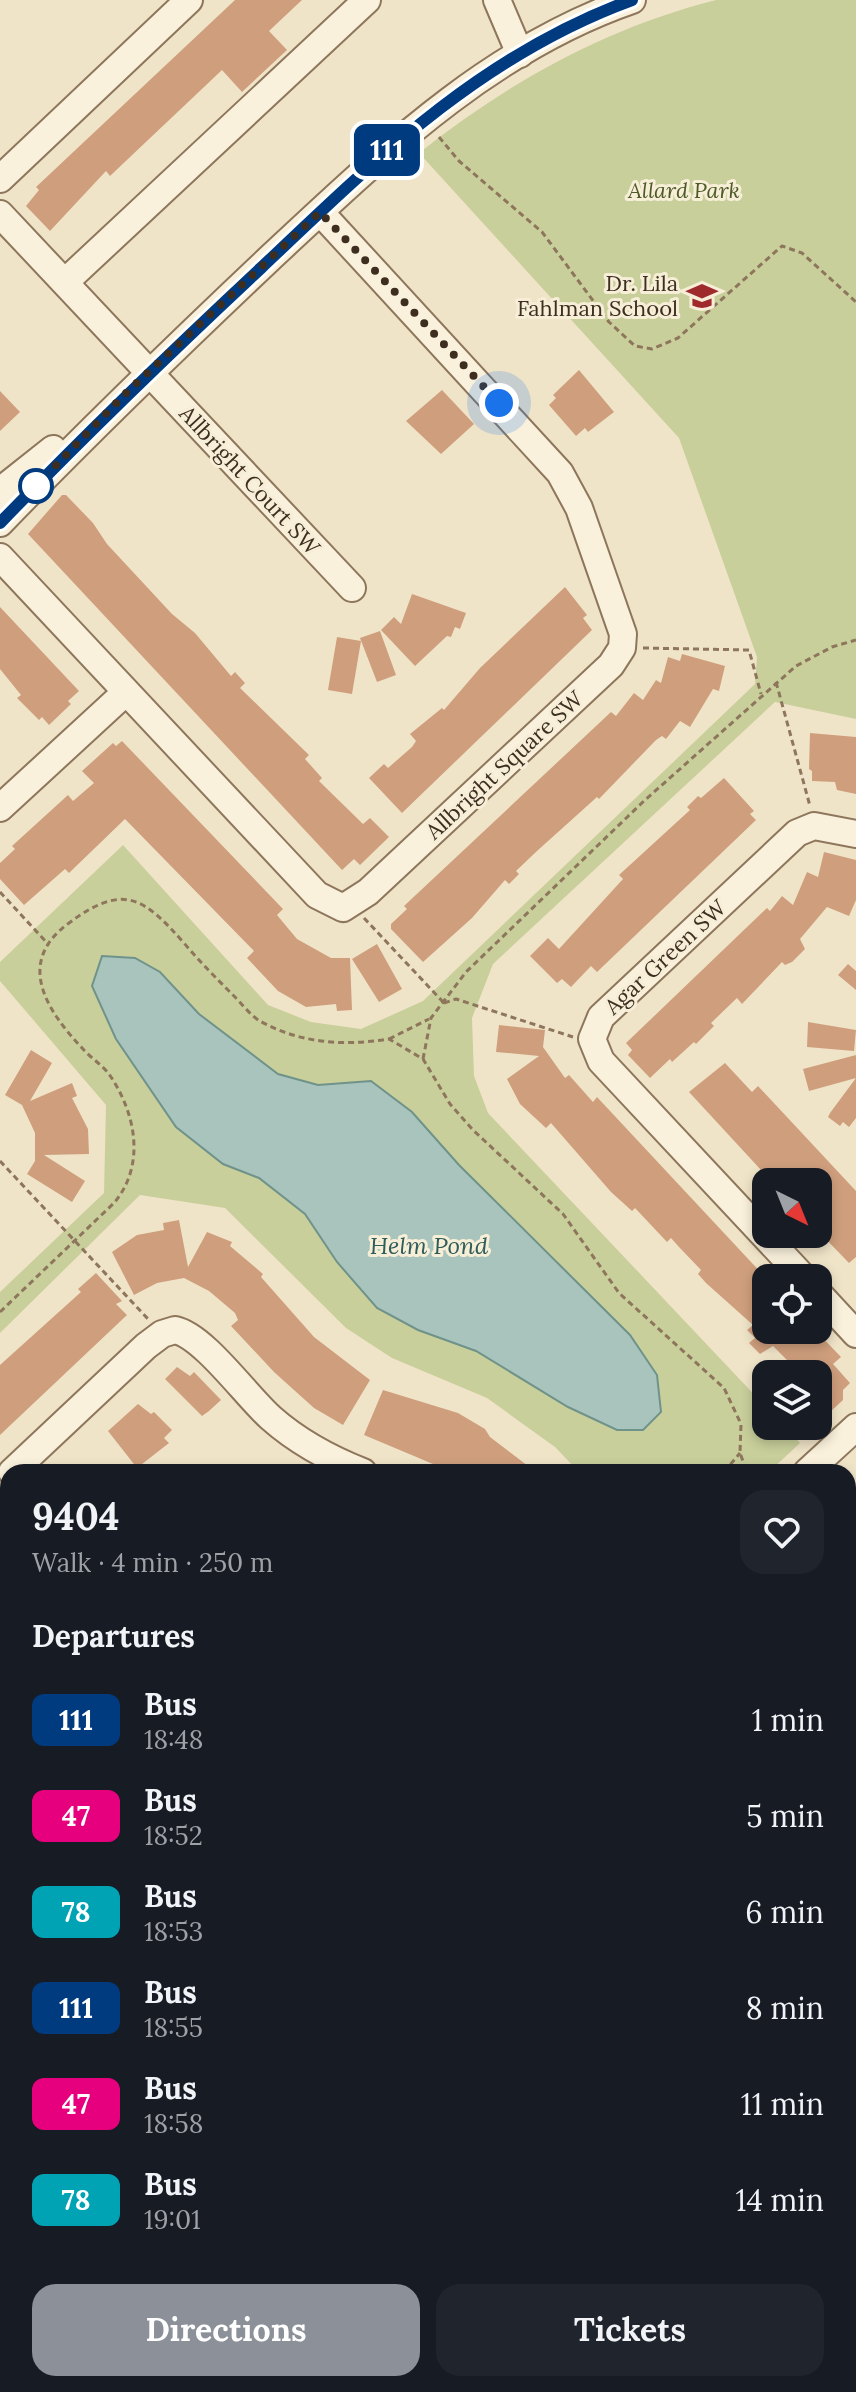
<!DOCTYPE html>
<html lang="en">
<head>
<meta charset="utf-8">
<style>
  body { margin:0; font-family:Lora,serif; background:#20242c; color:#f1f3f6; height:100vh; display:flex; flex-direction:column; font-size:30px; white-space:nowrap }
  * { box-sizing:border-box; margin:0 }
  p { font-size:26px; color:#9ea1a6 }
  .icon { flex:none; width:44px; height:44px; fill:none; stroke:currentColor; stroke-width:2; stroke-linecap:round; stroke-linejoin:round }
  .map { position:relative; flex:1; overflow:hidden }
  .side { position:absolute; left:0px; top:1464px; width:856px; height:928px; display:flex; flex-direction:column; background:#171b24; border-radius:24px 24px 0 0; box-shadow:0 4px 12px #0003 }
  .side>* { flex:none }
  .badge { padding:0 16px; border-radius:12px; font-size:28px; line-height:52px }
  .needle { width:52px; rotate:137deg }
  .buttons { position:absolute; left:752px; top:1168px; display:grid; gap:16px }
  .buttons a { display:grid; place-items:center; width:80px; height:80px; border-radius:16px; background:#171b24; box-shadow:0 4px 12px #0003; font-size:40px }
  .you { position:absolute; width:40px; height:40px; margin:-20px; border:6px solid #fff; border-radius:50%; background:#1a73e8; box-shadow:0 0 0 12px #1a73e833 }
  .map>.badge { position:absolute; translate:-50% -50%; box-shadow:0 0 0 4px #fff }
  h2 { padding:0 32px; font-size:30px; line-height:72px }
  .round { display:grid; place-items:center; flex:none; width:84px; height:84px; border-radius:24px; background:#20242c }
  .summary { display:flex; align-items:center; justify-content:space-between; height:136px; padding:0 32px }
  h1 { font-size:38px; font-weight:700; line-height:60px }
  .cta { display:flex; gap:16px; margin-top:auto; padding:16px 32px }
  .cta a { flex:1; height:92px; border-radius:24px; background:#8c9099; color:#fff; font-size:32px; font-weight:700; line-height:92px; text-align:center }
  .cta a+a { background:#20242c; color:#f1f3f6 }
  ul { padding:0; list-style:none }
  li { display:flex; align-items:center; gap:24px; height:96px; padding:0 32px }
  li div { flex:1 }
  li b { display:block; font-size:30px }
  li em { font-style:normal }
  li .badge { min-width:88px; font-weight:700; text-align:center }
  .map>svg:first-child { display:block }
  .green { fill:#c9cf9b }
  .water { fill:#a9c4bc; stroke:#6f938a; stroke-width:2 }
  .building { fill:#cf9f7d }
  .lines { fill:none; stroke-linecap:round; stroke-linejoin:round }
  .minor-casing { stroke:#8d765c; stroke-width:30 }
  .major-casing { stroke:#5b4430; stroke-width:36 }
  .path { stroke:#8d765c; stroke-width:3; stroke-dasharray:6 4; stroke-linecap:butt }
  .minor { stroke:#faf1dc; stroke-width:26 }
  .major { stroke:#f3d9a0; stroke-width:32 }
  .line-casing { stroke:#fff; stroke-width:18 }
  .line { stroke:#003b80; stroke-width:12 }
  .walk { stroke:#3d2e20; stroke-width:8; stroke-dasharray:0 14.4 }
  .stop-dot { fill:#fff; stroke:#003b80; stroke-width:4 }
  .labels { text-anchor:middle; dominant-baseline:central; stroke-width:6; stroke-linejoin:round; paint-order:stroke }
  .park-label { font-size:22px; font-style:italic; fill:#4d5a26; stroke:#f7eed8 }
  .poi-label { font-size:22px; fill:#3d2e20; stroke:#f7eed8; text-anchor:end }
  .street-label { font-size:22px; fill:#3d2e20; stroke:#f7eed8 }
  .water-label { font-size:24px; font-style:italic; fill:#2f5d5a; stroke:#f7eed8 }
</style>
</head>
<body>
<div class="map">
<svg width="856" height="2392" viewBox="0 0 856 2392">
  <rect width="100%" height="100%" fill="#f0e4c8"/>
  <path class="green" d="M716 0H856V719L775 702 493 964 472 1018 474 1076 488 1113 766 1407V1426H784L800 1443 769 1472H579L555 1447 487 1398 392 1358 346 1328 225 1208 140 1195 0 1333V1292L104 1193 106 1105 0 981V962L123 845 268 1005 311 1022 361 1029 423 1001 755 684 757 657 679 438 419 153C509 82 603 29 716 0Z"/>
  <polygon class="water" points="102,956 135,958 160,972 199,1014 278,1074 318,1085 371,1081 412,1112 459,1165 630,1335 657,1375 661,1412 643,1430 617,1430 568,1407 476,1351 418,1330 377,1308 337,1262 305,1214 259,1178 223,1164 176,1127 116,1039 92,986"/>
  <g class="building">
    <polygon points="235,0 302,0 269,31 287,50 242,92 222,70 110,176 106,171 50,231 26,206 39,190 36,187"/>
    <polygon points="579,370 614,412 588,432 585,428 576,436 549,405 556,398 553,395"/>
    <polygon points="442,390 474,424 441,454 406,421"/>
    <polygon points="0,391 20,412 0,431"/>
    <polygon points="62,495 66,495 93,523 107,544 172,614 195,633 231,676 235,672 245,683 240,688 309,755 305,759 322,778 319,781 363,824 370,818 389,837 360,865 354,859 342,870 28,534"/>
    <polygon points="565,587 587,615 583,618 592,630 402,813 369,778 384,764 388,768 412,747 416,741 410,734 442,708 444,710 480,668"/>
    <polygon points="412,594 466,613 460,629 455,627 451,637 447,636 415,666 381,630 394,617 401,624"/>
    <polygon points="0,607 79,691 68,701 71,704 49,725 42,717 39,720 17,698 21,695 0,669"/>
    <polygon points="380,631 396,675 377,682 360,638"/>
    <polygon points="337,637 361,641 352,694 328,690"/>
    <polygon points="682,654 725,666 719,691 713,689 690,727 680,721 666,739 662,736 656,740 599,799 597,797 537,851 516,871 519,874 509,884 505,880 472,918 423,962 391,929 391,924 407,909 404,906 611,712 616,716 634,693 643,700 656,680 661,683 668,657 680,661"/>
    <polygon points="810,733 856,737 856,794 837,790 835,782 812,781 812,771 809,769"/>
    <polygon points="122,741 283,909 277,915 297,939 331,958 350,958 352,1010 337,1011 336,1004 306,1007 278,991 247,958 254,951 125,819 69,873 65,869 24,905 0,879 0,863 15,849 12,846 68,795 73,801 94,783 82,771 113,743 116,746"/>
    <polygon points="724,778 754,811 750,814 756,820 597,972 591,966 571,987 562,979 557,983 530,956 548,938 559,949 623,879 619,875 690,810 687,807 698,796 701,798"/>
    <polygon points="824,852 856,860 856,900 849,916 827,907 800,939 805,949 792,962 785,965 782,962 742,1004 737,998 711,1023 714,1026 696,1044 694,1042 672,1062 670,1059 650,1078 628,1055 632,1050 626,1043 767,908 770,911 782,896 793,905 807,872 818,877"/>
    <polygon points="377,944 402,989 379,1002 352,959"/>
    <polygon points="848,964 856,971 856,990 838,975"/>
    <polygon points="808,1022 856,1030 854,1051 807,1047"/>
    <polygon points="499,1025 545,1030 543,1047 565,1078 569,1075 593,1102 597,1097 766,1278 766,1330 815,1330 841,1357 833,1364 850,1383 843,1390 843,1400 818,1423 818,1374 801,1374 773,1346 760,1354 749,1343 755,1338 747,1330 753,1325 706,1283 698,1274 701,1270 679,1247 671,1238 667,1242 635,1208 632,1211 611,1192 551,1123 546,1128 520,1104 507,1079 539,1056 496,1052"/>
    <polygon points="31,1050 52,1063 30,1101 72,1083 77,1096 72,1098 88,1129 89,1154 44,1155 85,1181 72,1202 27,1174 35,1161 35,1133 22,1105 5,1095"/>
    <polygon points="856,1055 856,1118 849,1127 843,1122 840,1126 828,1117 830,1113 856,1078 809,1091 803,1069"/>
    <polygon points="725,1063 752,1092 758,1086 856,1191 856,1257 849,1263 818,1231 818,1182 772,1182 689,1092"/>
    <polygon points="179,1220 188,1267 207,1232 232,1242 230,1246 263,1274 261,1277 314,1337 370,1380 343,1425 314,1408 274,1372 231,1326 238,1320 235,1313 209,1291 184,1278 157,1283 134,1295 112,1252 137,1235 164,1230 163,1223"/>
    <polygon points="96,1273 122,1301 116,1304 127,1315 0,1435 0,1365 81,1292 78,1289"/>
    <polygon points="177,1367 190,1376 194,1372 221,1400 209,1411 202,1416 165,1379"/>
    <polygon points="383,1390 458,1413 485,1429 490,1437 536,1472 452,1472 364,1435"/>
    <polygon points="138,1404 151,1414 154,1412 172,1430 164,1438 169,1443 137,1468 108,1431"/>
  </g>
  <g class="lines">
    <g class="minor-casing">
      <g id="minor">
        <polyline points="497,0 520,54"/>
        <polyline points="0,179 189,0"/>
        <polyline points="0,214 352,588"/>
        <polyline points="65,282 367,0"/>
        <polyline points="0,491 53,449"/>
        <path d="M0 523C88 432 178 345 269 259 379 157 487 50 632 0"/>
        <polyline points="0,557 317,895 343,908 368,892 611,665 622,648 623,634 579,508 560,473 320,212"/>
        <polyline points="0,808 126,692"/>
        <polyline points="804,1278 601,1061 592,1039 601,1017 797,833 814,826 856,834"/>
        <polyline points="818,1293 856,1334"/>
        <path d="M12 1472 146 1346 162 1334 175 1330C204 1336 247 1397 271 1418 298 1442 330 1459 363 1472"/>
        <polyline points="807,1472 856,1427"/>
        <polyline points="848,1599 856,1607"/>
        <polyline points="848,1652 856,1660"/>
        <polyline points="0,2027 8,2025"/>
        <polyline points="848,2120 856,2129"/>
        <polyline points="0,2269 8,2289"/>
        <polyline points="57,2384 61,2392"/>
        <polyline points="190,2384 196,2392"/>
        <polyline points="830,2384 838,2392"/>
        <polyline points="269,2392 278,2384"/>
        <polyline points="738,2392 742,2384"/>
      </g>
    </g>
    <g class="major-casing">
      <g id="major">
        <polyline points="848,2010 856,2001"/>
        <polyline points="573,2392 577,2384"/>
      </g>
    </g>
    <g class="path">
      <polyline points="439,137 459,161 542,232 609,322 635,346 652,349 678,338 782,246 802,253 856,302"/>
      <polyline points="643,648 749,650 761,694"/>
      <polyline points="776,682 810,806"/>
      <polyline points="0,892 49,945"/>
      <polyline points="364,918 444,1003"/>
      <polyline points="444,1003 456,999 573,1037"/>
      <polyline points="389,1039 429,1019"/>
      <polyline points="423,1059 431,1018 466,972 645,800 796,666 832,647 856,640"/>
      <polyline points="0,1161 148,1319"/>
      <path d="M0 1312 114 1203C146 1165 136 1113 109 1074 102 1065 91 1058 83 1049 46 1010 15 962 69 923 124 882 144 898 184 943 200 962 217 979 234 996 242 1004 251 1016 260 1021 301 1044 345 1046 389 1039L423 1059 450 1104 473 1130 563 1214 619 1293 724 1388 741 1424 740 1453 747 1472"/>
      <polyline points="724,1472 740,1453"/>
      <polyline points="725,1472 742,1472"/>
      <polyline points="848,2053 856,2046"/>
    </g>
    <use href="#minor" class="minor"/>
    <use href="#major" class="major"/>
  </g>
  <g class="lines">
    <g class="line-casing">
      <path id="line" d="M0 523C85 435 172 351 261 268 375 160 481 55 632 0"/>
    </g>
    <use href="#line" class="line"/>
    <polyline class="walk" points="36,486 126,393 320,212 499,403"/>
  </g>
  <defs>
    <g id="school-bare" transform="scale(2.4)"><path d="M0-5L7-2L0 1L-7-2ZM-4 1L0 2.5L4 1V4Q0 6-4 4Z" fill="#9e2a2b" stroke="#f7eed8" stroke-width="2.5" paint-order="stroke"/></g>
  </defs>
  <g fill-rule="evenodd">
    <use href="#school-bare" x="702" y="296"/>
  </g>
  <circle class="stop-dot" cx="36" cy="486" r="16"/>
  <g class="labels">
    <g class="park-label">
      <text x="684" y="190">Allard Park</text>
    </g>
    <g class="poi-label">
      <text x="678" y="283">Dr. Lila<tspan x="678" dy="25">Fahlman School</tspan></text>
    </g>
    <g class="street-label">
      <text transform="translate(250 480) rotate(47)">Allbright Court SW</text>
      <text transform="translate(504 765) rotate(-43)">Allbright Square SW</text>
      <text transform="translate(665 957) rotate(-43)">Agar Green SW</text>
    </g>
    <g class="water-label">
      <text x="429" y="1245">Helm Pond</text>
    </g>
  </g>
</svg>
<div class="buttons">
<a><svg class="needle" viewBox="-14 -14 28 28"><path d="M0-13l5 13h-10z" fill="#e53935"/><path d="M0 13l5-13h-10z" fill="#9ea1a6"/></svg></a>
<a><svg class="icon" aria-label="locate" viewBox="0 0 24 24"><circle cx="12" cy="12" r="6"/><path d="M12 2v4M12 18v4M2 12h4M18 12h4"/></svg></a>
<a><svg class="icon" aria-label="layers" viewBox="0 0 24 24"><path d="M12 4l9 5-9 5-9-5zM3 14l9 5 9-5"/></svg></a>
</div>
<div class="you" style="left:499px;top:403px"></div>
<b class="badge" style="left:387px;top:150px;background:#003b80;color:#fff">111</b>
<section class="side">
<div class="summary"><div><h1>9404</h1><p>Walk · 4 min · 250 m</p></div><a class="round"><svg class="icon" aria-label="heart" viewBox="0 0 24 24"><path d="M12 20l-8-8c-3-5 5-10 8-4 3-6 11-1 8 4z"/></svg></a></div>
<h2>Departures</h2>
<ul>
<li><span class="badge" style="background:#003b80;color:#fff">111</span><div><b>Bus</b><p>18:48</p></div><em>1 min</em></li>
<li><span class="badge" style="background:#e6007e;color:#fff">47</span><div><b>Bus</b><p>18:52</p></div><em>5 min</em></li>
<li><span class="badge" style="background:#00a3b4;color:#fff">78</span><div><b>Bus</b><p>18:53</p></div><em>6 min</em></li>
<li><span class="badge" style="background:#003b80;color:#fff">111</span><div><b>Bus</b><p>18:55</p></div><em>8 min</em></li>
<li><span class="badge" style="background:#e6007e;color:#fff">47</span><div><b>Bus</b><p>18:58</p></div><em>11 min</em></li>
<li><span class="badge" style="background:#00a3b4;color:#fff">78</span><div><b>Bus</b><p>19:01</p></div><em>14 min</em></li>
</ul>
<div class="cta"><a>Directions</a><a>Tickets</a></div>
</section>
</div>
</body>
</html>
